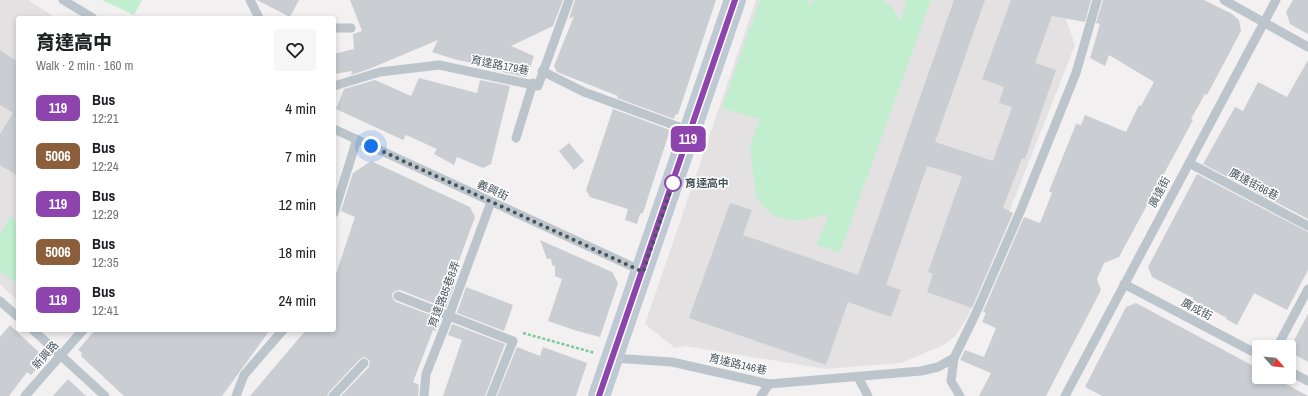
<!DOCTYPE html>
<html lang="en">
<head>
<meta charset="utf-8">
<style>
  body { margin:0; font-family:"Archivo Narrow","Noto Sans TC",sans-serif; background:#f6f6f6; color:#202124; height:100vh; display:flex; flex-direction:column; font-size:15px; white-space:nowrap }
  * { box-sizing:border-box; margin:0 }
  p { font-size:13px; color:#757577 }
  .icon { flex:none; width:22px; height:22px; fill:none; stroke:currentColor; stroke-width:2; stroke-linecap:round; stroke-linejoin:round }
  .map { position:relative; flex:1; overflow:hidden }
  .side { position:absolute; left:16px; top:16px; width:320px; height:316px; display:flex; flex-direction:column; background:#fff; border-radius:4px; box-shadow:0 2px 6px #0003 }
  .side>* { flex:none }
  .badge { padding:0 8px; border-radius:6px; font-size:14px; line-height:26px }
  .needle { width:26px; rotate:117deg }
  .controls { position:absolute; left:1252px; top:340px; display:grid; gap:8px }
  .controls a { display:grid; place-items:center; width:44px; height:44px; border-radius:4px; background:#fff; box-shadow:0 2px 6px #0003; font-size:20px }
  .you { position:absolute; width:20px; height:20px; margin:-10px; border:3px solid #fff; border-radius:50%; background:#1a73e8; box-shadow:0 0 0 6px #1a73e833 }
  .map>.badge { position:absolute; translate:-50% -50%; box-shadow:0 0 0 2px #fff }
  .round { display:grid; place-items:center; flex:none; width:42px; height:42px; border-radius:4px; background:#f6f6f6 }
  .summary { display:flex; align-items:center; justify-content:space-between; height:68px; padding:0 20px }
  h1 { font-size:19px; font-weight:800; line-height:30px }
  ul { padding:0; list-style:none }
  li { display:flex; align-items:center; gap:12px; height:48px; padding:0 20px }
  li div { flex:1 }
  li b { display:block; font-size:15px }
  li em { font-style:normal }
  li .badge { min-width:44px; font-weight:700; text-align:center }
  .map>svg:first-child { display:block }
  .education { fill:#e3e1e1 }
  .green { fill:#c0eece }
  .building { fill:#cacdd2 }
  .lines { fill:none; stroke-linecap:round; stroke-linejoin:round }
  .path { stroke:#79cb9d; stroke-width:2.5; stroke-dasharray:3 2; stroke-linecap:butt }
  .lane { stroke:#bcc5cc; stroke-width:9 }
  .secondary { stroke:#bec9d3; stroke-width:22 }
  .line-casing { stroke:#fff; stroke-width:9 }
  .line { stroke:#8e44ad; stroke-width:6 }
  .walk { stroke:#48545c; stroke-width:4; stroke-dasharray:0 7.2 }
  .stop-dot { fill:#fff; stroke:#8e44ad; stroke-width:2 }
  .labels { text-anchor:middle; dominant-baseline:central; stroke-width:3; stroke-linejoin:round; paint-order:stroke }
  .street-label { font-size:11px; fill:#48545c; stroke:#fff }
  .stop-label { font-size:11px; font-weight:bold; fill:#48545c; stroke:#fff; text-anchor:start }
</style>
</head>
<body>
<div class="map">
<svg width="1308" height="396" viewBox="0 0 1308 396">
  <rect width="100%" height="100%" fill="#f2f0f0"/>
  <g class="education">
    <polygon points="0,0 28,0 56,18 18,18 18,301 0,284"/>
    <polygon points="756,0 1059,0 1075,45 968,316 956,335 944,345 901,363 825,369 686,346 675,348 645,324"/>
  </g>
  <g class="green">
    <polygon points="102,0 142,0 134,15"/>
    <polygon points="760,0 809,0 807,6 815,0 883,0 892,7 900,21 907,0 931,0 840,252 817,245 829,214 804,220 790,220 775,216 763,206 756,196 750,146 760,119 722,108"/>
    <polygon points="10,217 18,222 18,283 0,272 0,235"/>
  </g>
  <g class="building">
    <polygon points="257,0 299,0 290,17"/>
    <polygon points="350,0 563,0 553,26 511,46 534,56 527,77 525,77 484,68 484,65 457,60 432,52 438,40 369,69 351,75 352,71 334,74 334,54 354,49 353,34 362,31"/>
    <polygon points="575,0 716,0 678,114 675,115 674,119 617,98 618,96 557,72 554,66 574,16 569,19"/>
    <polygon points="954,0 985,0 935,142 993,161 1012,107 999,103 1004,87 982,79 1011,0 1091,0 1085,22 1052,16 1035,63 1056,70 1025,159 1022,158 1003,208 1013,213 972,308 927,292 933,274 928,272 962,176 927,166 886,285 901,290 891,317 848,302 826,365 689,318 730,203 752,210 743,235 858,275"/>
    <polygon points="1103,0 1204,0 1232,14 1239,20 1241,31 1207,95 1205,94 1191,119 1193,120 1119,257 1104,263 1097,279 1101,290 1046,396 979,396 991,373 960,360 965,350 984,357 996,328 982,322 986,313 983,312 1024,217 1040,223 1052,193 1049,191 1076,124 1081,125 1085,115 1126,132 1139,105 1141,106 1154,82 1109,55 1105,66 1090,58 1100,24 1096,23"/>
    <polygon points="1293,0 1308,0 1308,34 1290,24 1286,12"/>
    <polygon points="0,50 18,62 18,176 0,165 0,134 13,113 0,105"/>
    <polygon points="1308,60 1308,219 1203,164 1235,107 1243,111 1258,82 1287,97"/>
    <polygon points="419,78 477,93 480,80 510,86 491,164 483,168 457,157 454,165 434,154 437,149 406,135 403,140 336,109 344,89 375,80 411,96"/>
    <polygon points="613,109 670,130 643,213 640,214 637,224 625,220 628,209 590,197 586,190"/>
    <polygon points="569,143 584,161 574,170 559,151"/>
    <polygon points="371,161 470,207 475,217 451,282 455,283 446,308 400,290 395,291 392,294 393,299 396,302 441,319 436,331 433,330 413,382 419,385 418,396 341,396 369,367 370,361 365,357 360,359 329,392 327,396 250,396 306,330 334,330 334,280 355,217 341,211 353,173"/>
    <polygon points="1197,174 1308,232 1308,270 1287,310 1254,293 1237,325 1226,319 1227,318 1193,300 1193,298 1152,277 1148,267"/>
    <polygon points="540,240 612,272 618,283 600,337 574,330 548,321 562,279 555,276 555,266 552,265 551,259 547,259"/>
    <polygon points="466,287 513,305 504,331 457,313"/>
    <polygon points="1136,303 1259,369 1259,377 1273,377 1308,396 1102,396 1085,387 1126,307"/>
    <polygon points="1308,314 1308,362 1292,353 1291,346"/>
    <polygon points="452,324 505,344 485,396 443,396 462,340 448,335"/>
    <polygon points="10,325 46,359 31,375 27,372 9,396 0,396 0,337"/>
    <polygon points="95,330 270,330 222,396 124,396 81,356 82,353 78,350"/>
    <polygon points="517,347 540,356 543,347 587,363 576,396 497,396"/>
    <polygon points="68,379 86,396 53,396"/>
  </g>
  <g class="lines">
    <polyline class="path" points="523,333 595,353"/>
    <g class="lane">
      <polyline points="63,0 93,18"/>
      <polyline points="250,0 259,18"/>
      <polyline points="1224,0 1308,47"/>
      <polyline points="334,28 351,28"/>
      <polyline points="542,71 584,92 690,131"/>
      <polyline points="334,86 380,72 439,65 538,86 569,0"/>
      <polyline points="334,129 642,271"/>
      <polyline points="516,138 533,83"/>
      <polyline points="1189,163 1308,226"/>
      <polyline points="334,213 357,139"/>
      <polyline points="1124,284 1259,355"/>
      <polyline points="398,296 513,341 491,396"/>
      <polyline points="0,301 18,317"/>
      <polyline points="33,330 105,396"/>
      <polyline points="1277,347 1308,289"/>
      <polyline points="613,358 672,362 769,384 921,371 938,367 954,358 976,313 1020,212 1076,73 1097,0"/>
      <polyline points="954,358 951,381 960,396"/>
      <polyline points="1289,371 1308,381"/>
      <polyline points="858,377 868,396"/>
      <polyline points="25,396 83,330"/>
      <polyline points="236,396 244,375 283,330"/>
      <polyline points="333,396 364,363"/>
      <polyline points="424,396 426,374 449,316 491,202"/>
      <polyline points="761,396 769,384"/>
      <polyline points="1065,396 1276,0"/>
    </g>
    <polyline class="secondary" points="599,396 735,0"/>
  </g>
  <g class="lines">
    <g class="line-casing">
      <polyline id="line" points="599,396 735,0"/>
    </g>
    <use href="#line" class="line"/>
    <polyline class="walk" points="371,146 643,272 673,183"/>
  </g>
  <circle class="stop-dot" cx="673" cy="183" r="8"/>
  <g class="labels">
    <g class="street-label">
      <text transform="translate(500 65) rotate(11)">育達路179巷</text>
      <text transform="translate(1254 184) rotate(28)">廣達街66巷</text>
      <text transform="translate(493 190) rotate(25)">義興街</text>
      <text transform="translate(1159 192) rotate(-62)">廣達街</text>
      <text transform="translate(444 294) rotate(-69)">育達路85巷8弄</text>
      <text transform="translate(1197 309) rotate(28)">廣成街</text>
      <text transform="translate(45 355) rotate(-49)">新興路</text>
      <text transform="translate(738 364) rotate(13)">育達路146巷</text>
    </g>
    <g class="stop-label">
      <text x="685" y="183">育達高中</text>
    </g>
  </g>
</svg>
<div class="controls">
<a><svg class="needle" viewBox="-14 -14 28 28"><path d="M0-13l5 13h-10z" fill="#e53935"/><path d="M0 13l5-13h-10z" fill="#757577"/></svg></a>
</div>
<div class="you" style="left:371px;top:146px"></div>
<b class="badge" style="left:688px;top:139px;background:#8e44ad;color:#fff">119</b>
<section class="side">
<div class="summary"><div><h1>育達高中</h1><p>Walk · 2 min · 160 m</p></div><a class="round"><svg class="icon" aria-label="heart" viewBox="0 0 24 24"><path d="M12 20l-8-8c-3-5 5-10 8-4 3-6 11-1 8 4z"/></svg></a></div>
<ul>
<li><span class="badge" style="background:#8e44ad;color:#fff">119</span><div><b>Bus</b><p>12:21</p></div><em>4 min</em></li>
<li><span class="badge" style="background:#8b5e3c;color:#fff">5006</span><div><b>Bus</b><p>12:24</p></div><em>7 min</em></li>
<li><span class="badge" style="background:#8e44ad;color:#fff">119</span><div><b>Bus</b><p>12:29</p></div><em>12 min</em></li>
<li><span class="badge" style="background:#8b5e3c;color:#fff">5006</span><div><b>Bus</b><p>12:35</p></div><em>18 min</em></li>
<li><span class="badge" style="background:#8e44ad;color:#fff">119</span><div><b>Bus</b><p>12:41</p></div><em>24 min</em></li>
</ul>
</section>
</div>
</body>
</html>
